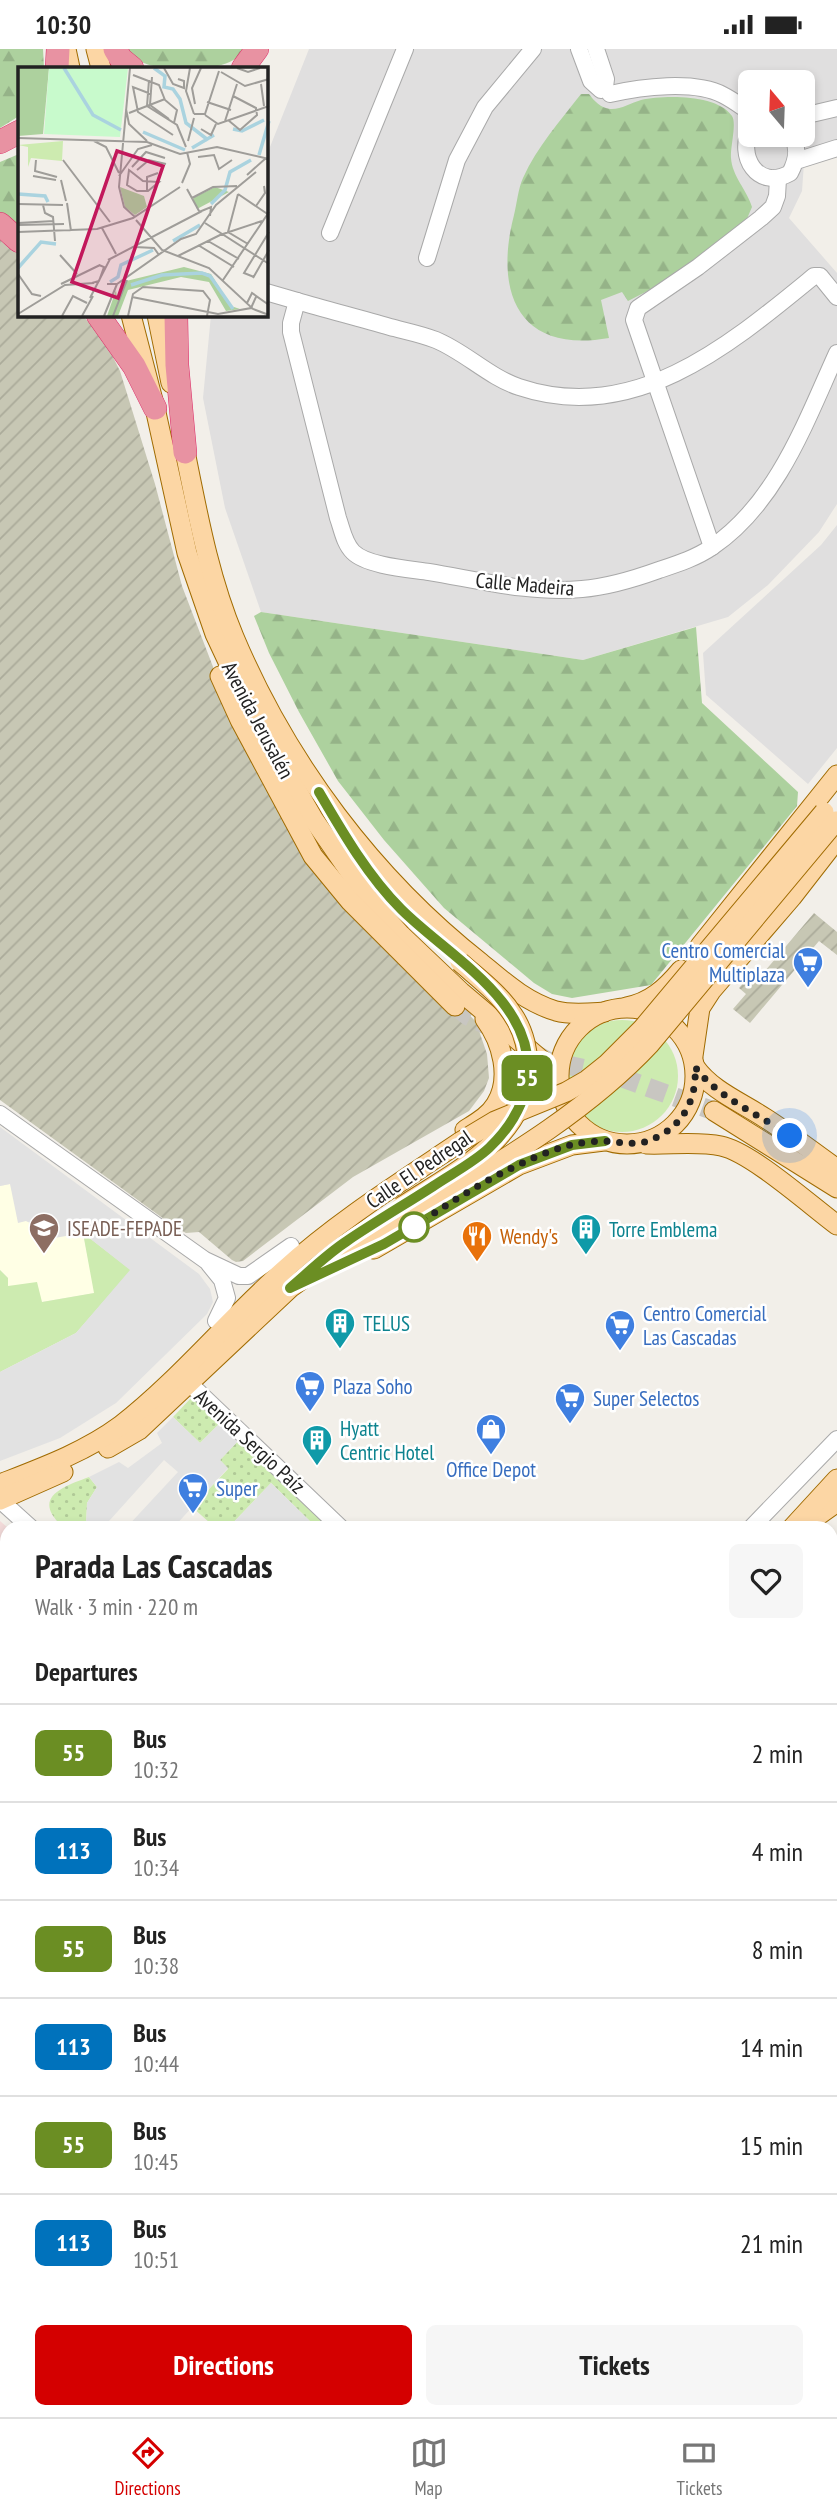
<!DOCTYPE html>
<html lang="en">
<head>
<meta charset="utf-8">
<style>
  body { margin:0; font-family:"PT Sans Narrow",sans-serif; background:#f6f6f6; color:#222; height:100vh; display:flex; flex-direction:column; font-size:26px; white-space:nowrap }
  * { box-sizing:border-box; margin:0 }
  p { font-size:23px; color:#767676 }
  .icon { flex:none; width:38px; height:38px; fill:none; stroke:currentColor; stroke-width:2; stroke-linecap:round; stroke-linejoin:round }
  .map { position:relative; flex:1; overflow:hidden }
  .panel { position:absolute; left:0px; top:1472px; width:838px; height:898px; display:flex; flex-direction:column; background:#fff; border-radius:21px 21px 0 0; box-shadow:0 4px 10px #0003 }
  .panel>* { flex:none }
  .badge { padding:0 14px; border-radius:10px; font-size:24px; line-height:46px }
  .needle { width:46px; rotate:341deg }
  .tools { position:absolute; left:738px; top:21px; display:grid; gap:14px }
  .tools a { display:grid; place-items:center; width:77px; height:77px; border-radius:10px; background:#fff; box-shadow:0 4px 10px #0003; font-size:35px }
  .you { position:absolute; width:35px; height:35px; margin:-18px; border:5px solid #fff; border-radius:50%; background:#1a73e8; box-shadow:0 0 0 10px #1a73e833 }
  .map>.badge { position:absolute; translate:-50% -50%; box-shadow:0 0 0 4px #fff }
  h2 { padding:0 35px; font-size:26px; line-height:63px }
  .round { display:grid; place-items:center; flex:none; width:74px; height:74px; border-radius:10px; background:#f6f6f6 }
  .summary { display:flex; align-items:center; justify-content:space-between; height:119px; padding:0 35px }
  h1 { font-size:33px; font-weight:600; line-height:52px }
  .button { display:flex; gap:14px; margin-top:auto; padding:14px 35px }
  .button a { flex:1; height:80px; border-radius:10px; background:#d40000; color:#fff; font-size:28px; font-weight:600; line-height:80px; text-align:center }
  .button a+a { background:#f6f6f6; color:#222 }
  ul { padding:0; list-style:none }
  li { display:flex; align-items:center; gap:21px; height:98px; padding:0 35px; border-top:2px solid #e0e0e0 }
  li div { flex:1 }
  li b { display:block; font-size:26px }
  li em { font-style:normal }
  li .badge { min-width:77px; font-weight:700; text-align:center }
  .status { display:flex; justify-content:space-between; align-items:center; height:49px; padding:0 35px; background:#fff; direction:ltr }
  .status svg { height:19px; fill:currentColor }
  .dock { display:flex; justify-content:space-around; align-items:center; height:98px; border-top:2px solid #e0e0e0; background:#fff; font-size:19px; color:#767676 }
  .dock a { display:grid; justify-items:center; gap:4px }
  .dock .current { color:#d40000 }
  .map>svg:first-child { display:block }
  .residential { fill:#e0dfdf; fill-rule:evenodd }
  .commercial { fill:#f2dad9 }
  .education { fill:#ffffe5 }
  .construction { fill:url(#construction-furrows) }
  .grass { fill:url(#grass-dots) }
  .forest { fill:url(#forest-firs) }
  .garden { fill:#cdebb0 }
  .parking { fill:#e2e2e2 }
  .lines { fill:none; stroke-linecap:round; stroke-linejoin:round }
  .stream { stroke:#aad3df; stroke-width:4.5 }
  .major-tunnel { stroke:#c8c6c1; stroke-width:19; stroke-dasharray:19 10; stroke-linecap:butt }
  .minor-casing { stroke:#a9a9a9; stroke-width:18 }
  .major-casing { stroke:#a06b00; stroke-width:21 }
  .highway-casing { stroke:#dc2a67; stroke-width:24 }
  .minor { stroke:#fff; stroke-width:16 }
  .major { stroke:#fcd6a4; stroke-width:19 }
  .highway { stroke:#e892a2; stroke-width:23 }
  .major-bridge-casing { stroke:#a06b00; stroke-width:21; stroke-linecap:butt }
  .major-bridge { stroke:#fcd6a4; stroke-width:19 }
  .line-casing { stroke:#fff; stroke-width:16 }
  .line { stroke:#6b8e23; stroke-width:10 }
  .walk { stroke:#222; stroke-width:7; stroke-dasharray:0 12.6 }
  .stop-dot { fill:#fff; stroke:#6b8e23; stroke-width:3.5 }
  .labels { text-anchor:middle; dominant-baseline:central; stroke-width:5; stroke-linejoin:round; paint-order:stroke }
  .street-label { font-size:21px; fill:#222; stroke:#fff }
  .shop-label { font-size:21px; fill:#366cbe; stroke:#fff; text-anchor:start }
  .education-label { font-size:21px; fill:#785e54; stroke:#fff; text-anchor:start }
  .culture-label { font-size:21px; fill:#0d838f; stroke:#fff; text-anchor:start }
  .food-label { font-size:21px; fill:#c56008; stroke:#fff; text-anchor:start }
  .inset-river { fill:none; stroke:#aad3df; stroke-width:3.5 }
  .inset-road { fill:none; stroke:#9f9d99; stroke-width:2 }
  .view { fill:#c2185b; fill-opacity:0.15; stroke:#c2185b; stroke-width:3.5 }
  .inset-edge { fill:none; stroke:#222; stroke-width:3.5 }
</style>
</head>
<body>
<div class="status"><b>10:30</b><svg viewBox="0 0 49 12"><path d="M0 12V9h3v3zM5 12V6h3v6zM10 12V3h3v9zM15 12V0h3v12zM26 1h20v11H26zM47 4h2v5h-2z"/></svg></div>
<div class="map">
<svg width="837" height="2368" viewBox="0 0 837 2368">
  <defs>
    <pattern id="construction-furrows" width="10" height="10" patternUnits="userSpaceOnUse" patternTransform="scale(1.75)"><rect width="10" height="10" fill="#c7c7b4"/><path d="M-1 1l2-2M0 10L10 0M9 11l2-2" fill="none" stroke="#abab9a"/></pattern>
    <pattern id="grass-dots" width="8" height="8" patternUnits="userSpaceOnUse" patternTransform="scale(1.75)"><rect width="8" height="8" fill="#cdebb0"/><path d="M2 2h.1M6 6h.1" fill="none" stroke="#b0c997" stroke-width="1.8" stroke-linecap="round"/></pattern>
    <pattern id="forest-firs" width="22" height="20" patternUnits="userSpaceOnUse" patternTransform="scale(1.75)"><rect width="22" height="20" fill="#add19e"/><path d="M5 1l3.5 6h-7zM16 11l3.5 6h-7z" fill="#95b388"/></pattern>
  </defs>
  <rect width="100%" height="100%" fill="#f2efe9"/>
  <g class="residential">
    <path d="M309 0H837V103L804 114 802 142 789 169 837 224V455L819 483 768 536 728 568 583 611 261 563 225 459 203 349 211 266H266V108ZM751 33H803V86H751Z"/>
    <polygon points="837,476 837,699 808,735 706,646 703,604 821,496"/>
  </g>
  <g class="commercial">
    <polygon points="0,1472 8,1479 7,2209 0,2208"/>
    <polygon points="105,2362 206,2362 206,2363 205,2368 94,2368"/>
  </g>
  <polygon class="education" points="10,1135 26,1172 37,1177 83,1184 95,1244 42,1253 7,1237 8,1229 0,1221 0,1137"/>
  <g class="construction">
    <polygon points="0,189 19,205 19,266 82,266 94,279 112,306 120,322 155,435 182,537 215,623 343,844 449,944 476,973 487,1005 489,1029 484,1042 469,1062 353,1128 243,1212 236,1213 232,1211 199,1183 186,1184 175,1178 0,1051"/>
    <polygon points="814,864 837,883 837,906 819,892 750,974 733,960 746,945 739,939 746,931 753,936"/>
  </g>
  <g class="grass">
    <polygon points="192,1348 221,1373 200,1394 173,1368"/>
    <polygon points="240,1390 333,1479 317,1479 271,1434 228,1479 207,1479 210,1474 192,1458 228,1420 220,1411"/>
    <path d="M89 1428 97 1438 87 1454 86 1479H64C30 1449 62 1438 89 1428Z"/>
    <polygon points="206,2363 397,2362 397,2363 396,2368 205,2368"/>
  </g>
  <g class="forest">
    <polygon points="0,0 43,0 44,19 19,19 19,67 0,79"/>
    <path d="M128 0H245C231 26 162 24 139 12 135 9 131 4 128 0Z"/>
    <path d="M581 45H589C594 52 601 59 610 60 620 61 631 54 641 51 664 46 717 45 732 67 737 74 730 99 731 109 732 127 747 141 752 158L746 172 669 231 628 252 622 243 601 251 609 289C518 305 494 243 514 166 517 154 518 140 523 129 537 98 560 72 581 45Z"/>
    <polygon points="19,105 19,179 0,164 0,113"/>
    <polygon points="261,563 583,611 696,578 702,654 798,743 797,757 651,936 572,949 552,945 534,934 444,859 384,791 338,732 299,663 269,604 254,567"/>
    <polygon points="837,2159 837,2368 827,2368 826,2363 831,2362 831,2179"/>
  </g>
  <g class="garden">
    <circle cx="622" cy="1027" r="56"/>
    <polygon points="83,1184 131,1221 76,1284 0,1323 0,1221 8,1229 8,1237 37,1233 42,1253 94,1244"/>
  </g>
  <g class="parking">
    <polygon points="0,1078 199,1225 210,1240 213,1253 207,1265 116,1354 60,1389 0,1412 0,1323 76,1284 130,1221 83,1184 43,1191 37,1177 26,1172 18,1174 10,1135 0,1137"/>
    <polygon points="173,1368 200,1394 221,1373 240,1390 220,1411 228,1419 173,1479 126,1479 178,1423 164,1411 109,1472 117,1479 86,1479 87,1454 97,1438 89,1428 119,1413 128,1419 162,1394 157,1384"/>
    <polygon points="271,1434 317,1479 228,1479"/>
    <polygon points="7,1953 7,2198 0,2198 0,1960"/>
  </g>
  <g class="lines">
    <polyline class="stream" points="831,1726 837,1722"/>
    <g class="major-tunnel">
      <polyline points="455,957 468,967 496,981"/>
      <polyline points="537,1006 548,1012 614,1026 714,1062"/>
    </g>
    <g class="minor-casing">
      <g id="minor">
        <polyline points="579,0 591,32 601,41"/>
        <polyline points="596,0 606,30 605,38"/>
        <path d="M610 45C641 38 694 31 723 46 733 51 742 58 751 64"/>
        <polyline points="803,67 837,59"/>
        <path d="M751 79C736 107 758 142 790 124 797 111 799 99 792 86"/>
        <polyline points="796,112 837,99"/>
        <polyline points="330,184 405,0"/>
        <polyline points="427,209 457,111 485,58 533,0"/>
        <polyline points="266,243 297,252"/>
        <path d="M837 248 820 227H814C731 295 635 377 519 338 489 328 465 303 436 291 421 285 405 282 390 278 359 269 328 261 297 252L291 274V283L338 469C342 480 344 494 353 503 367 517 409 520 429 523 478 531 531 545 582 540 608 538 634 530 659 521 677 515 696 509 712 498 777 454 806 372 837 304"/>
        <polyline points="712,498 634,271 638,259 698,218 761,169 773,158 777,147 778,130"/>
        <polyline points="0,1065 205,1211 239,1227 248,1227 291,1197"/>
        <polyline points="209,1215 222,1231 227,1249 216,1272"/>
        <polyline points="189,1334 341,1479"/>
        <polyline points="0,1451 31,1479"/>
        <polyline points="751,1479 837,1390"/>
        <polyline points="0,1800 7,1796"/>
        <polyline points="831,2158 837,2139"/>
        <polyline points="0,2216 7,2217"/>
        <polyline points="0,2251 7,2243"/>
        <polyline points="816,2362 817,2368"/>
      </g>
    </g>
    <g class="major-casing">
      <g id="major">
        <polyline points="66,0 70,19"/>
        <polyline points="96,0 101,19"/>
        <polyline points="131,266 155,359 187,504 215,585 252,664 314,771 368,849 401,886 461,943 558,1025"/>
        <polyline points="157,266 171,334"/>
        <path d="M182 388C196 455 207 524 234 588 287 714 373 829 481 914 504 933 526 953 556 962 571 966 589 964 604 963"/>
        <polyline points="220,627 240,671 313,807 350,852 455,957"/>
        <polyline points="700,897 837,726"/>
        <path d="M626 958C650 954 666 939 681 921"/>
        <circle cx="627" cy="1027" r="68"/>
        <polyline points="693,1007 700,959 711,942 792,848 837,790"/>
        <path d="M695 1018C712 1042 741 1053 765 1069 790 1085 813 1103 837 1120"/>
        <polyline points="714,1062 837,1139"/>
        <path d="M465 1081C476 1074 489 1067 496 1055 512 1029 502 993 485 970"/>
        <path d="M646 1095C670 1096 698 1092 721 1097 751 1103 810 1156 837 1176"/>
        <polyline points="374,1200 519,1116 572,1096 604,1092"/>
        <polyline points="108,1399 139,1381 290,1239 318,1219 382,1185"/>
        <path d="M0 1435C41 1419 85 1403 120 1377 179 1331 227 1272 283 1222 337 1173 399 1134 460 1093"/>
        <polyline points="0,1451 63,1423"/>
        <polyline points="809,1473 837,1453"/>
        <polyline points="792,1479 837,1430"/>
        <polyline points="831,2005 837,1993"/>
        <polyline points="0,2297 7,2290"/>
        <polyline points="729,2362 729,2368"/>
        <polyline points="63,2368 74,2362"/>
        <polyline points="410,2368 411,2362"/>
        <polyline points="436,2368 437,2362"/>
      </g>
    </g>
    <g class="highway-casing">
      <g id="highway">
        <polyline points="115,0 121,10 132,19"/>
        <polyline points="57,19 58,0"/>
        <polyline points="243,19 257,0"/>
        <polyline points="0,93 19,83"/>
        <polyline points="0,175 19,192"/>
        <polyline points="98,266 134,317 155,359"/>
        <polyline points="176,266 177,316 185,403"/>
        <polyline points="423,2368 424,2362"/>
      </g>
    </g>
    <use href="#minor" class="minor"/>
    <use href="#major" class="major"/>
    <use href="#highway" class="highway"/>
    <g class="major-bridge-casing">
      <g id="major-bridge">
        <polyline points="460,1093 495,1072 566,1043 587,1031 607,1015 642,980 824,763"/>
        <path d="M401 1158C452 1124 524 1092 528 1023 529 1004 524 982 513 966 500 945 478 929 460 913"/>
        <path d="M382 1185C473 1128 576 1074 650 995L836 772"/>
      </g>
    </g>
    <use href="#major-bridge" class="major-bridge"/>
  </g>
  <g class="lines">
    <g class="line-casing">
      <path id="line" d="M319 743C343 784 368 827 401 860 448 907 533 951 528 1026 525 1055 510 1079 489 1099 473 1114 451 1125 432 1138 404 1156 375 1173 347 1192 327 1205 309 1223 290 1239L384 1195 519 1116 572 1096 605 1092"/>
    </g>
    <use href="#line" class="line"/>
    <path class="walk" d="M414 1178C455 1149 522 1108 571 1096 581 1094 594 1092 603 1092 626 1093 639 1099 661 1086 686 1072 697 1046 695 1018 718 1049 759 1065 790 1087"/>
  </g>
  <defs>
    <g id="supermarket-pin" transform="scale(1.575)"><path d="M0 17L-7.5 6A9.5 9.5 0 1 1 7.5 6Z" fill="#3f7fe0" stroke="#fff"/><path d="M-6-5.5h2.5l.6 2H6L4.5 2H-2.5L-4.4-4H-6ZM-1.5 3.2a1.3 1.3 0 1 0 .1 0ZM3 3.2a1.3 1.3 0 1 0 .1 0Z" fill="#fff"/></g>
    <g id="university-pin" transform="scale(1.575)"><path d="M0 17L-7.5 6A9.5 9.5 0 1 1 7.5 6Z" fill="#8d6e63" stroke="#fff"/><path d="M0-5L7-2L0 1L-7-2ZM-4 1L0 2.5L4 1V4Q0 6-4 4Z" fill="#fff"/></g>
    <g id="building-pin" transform="scale(1.575)"><path d="M0 17L-7.5 6A9.5 9.5 0 1 1 7.5 6Z" fill="#0f9aa8" stroke="#fff"/><path d="M-4-6H4V6H1V3H-1V6H-4ZM-2.5-4.3h1.7v1.8h-1.7ZM.8-4.3h1.7v1.8H.8ZM-2.5-1h1.7V.8h-1.7ZM.8-1h1.7V.8H.8Z" fill="#fff"/></g>
    <g id="restaurant-pin" transform="scale(1.575)"><path d="M0 17L-7.5 6A9.5 9.5 0 1 1 7.5 6Z" fill="#e8710a" stroke="#fff"/><path d="M-5-6h1v4h1v-4h1v4h1v-4h1v5L-1.5 .5V6h-2V.5L-5-1ZM5-6V6H3V1.5H1.5Q1.5-4 5-6Z" fill="#fff"/></g>
    <g id="shop-pin" transform="scale(1.575)"><path d="M0 17L-7.5 6A9.5 9.5 0 1 1 7.5 6Z" fill="#3f7fe0" stroke="#fff"/><path d="M-5-2.5h2.3a2.7 3.5 0 0 1 5.4 0H5L5.5 6h-11ZM-1.5-2.5h3a1.5 2.3 0 0 0-3 0Z" fill="#fff"/></g>
  </defs>
  <g fill-rule="evenodd">
    <use href="#supermarket-pin" x="808" y="913"/>
    <use href="#university-pin" x="44" y="1179"/>
    <use href="#building-pin" x="586" y="1180"/>
    <use href="#restaurant-pin" x="477" y="1187"/>
    <use href="#building-pin" x="340" y="1274"/>
    <use href="#supermarket-pin" x="620" y="1276"/>
    <use href="#supermarket-pin" x="310" y="1337"/>
    <use href="#supermarket-pin" x="570" y="1349"/>
    <use href="#shop-pin" x="491" y="1380"/>
    <use href="#building-pin" x="317" y="1391"/>
    <use href="#supermarket-pin" x="193" y="1439"/>
  </g>
  <circle class="stop-dot" cx="414" cy="1178" r="14"/>
  <g class="labels">
    <g class="street-label">
      <text transform="translate(525 535) rotate(5)">Calle Madeira</text>
      <text transform="translate(258 671) rotate(62)">Avenida Jerusalén</text>
      <text transform="translate(419 1120) rotate(-34)">Calle El Pedregal</text>
      <text transform="translate(250 1392) rotate(43)">Avenida Sergio Paíz</text>
    </g>
    <g class="shop-label">
      <text x="785" y="901" text-anchor="end">Centro Comercial<tspan x="785" dy="24">Multiplaza</tspan></text>
      <text x="643" y="1264">Centro Comercial<tspan x="643" dy="24">Las Cascadas</tspan></text>
      <text x="333" y="1337">Plaza Soho</text>
      <text x="593" y="1349">Super Selectos</text>
      <text x="491" y="1420" text-anchor="middle">Office Depot</text>
      <text x="216" y="1439">Super</text>
    </g>
    <g class="education-label">
      <text x="67" y="1179">ISEADE-FEPADE</text>
    </g>
    <g class="culture-label">
      <text x="609" y="1180">Torre Emblema</text>
      <text x="363" y="1274">TELUS</text>
      <text x="340" y="1379">Hyatt<tspan x="340" dy="24">Centric Hotel</tspan></text>
    </g>
    <g class="food-label">
      <text x="500" y="1187">Wendy's</text>
    </g>
  </g>
  <g transform="translate(18 18)">
    <rect width="250" height="250" fill="#f2efe9"/>
    <path d="M45 74 44 94 13 91 10 100V80L0 78Z" fill="#cdebb0"/>
    <path d="M0 1H31L25 67 0 69ZM102 120 126 129 129 140 117 148 107 140ZM197 120 211 125 179 142 175 131ZM166 200 193 207 213 239 222 242 208 244 191 215 163 210 110 223 100 249H89L98 223 99 231 108 214Z" fill="#add19e"/>
    <path d="M31 1H110L102 70 26 67Z" fill="#c8facc"/>
    <path class="inset-river" d="M46 1 75 48 103 63M136 1 147 9 146 20 155 22 162 32 168 56 190 73M215 62 224 64 246 53M125 65 167 83M174 81 196 68M241 88 251 54M0 127 27 129 30 135M193 137 207 123 212 105 233 93M155 174 182 158M0 201 23 175 38 177M92 215 100 210 103 198 135 183M113 218 144 208 184 206 192 209 215 242"/>
    <path class="inset-road" d="M112 1 101 120 106 140 117 150M146 1 155 17 166 21V14L160 12M172 1 168 24 176 47M219 1 230 5 242 1M203 5 227 19 251 12M115 8 141 18 147 33 159 43 156 56M134 10 132 38 151 52M131 13 129 39 159 58 168 80M243 17 246 39M133 27 115 20 120 45 155 68M189 35 213 43M177 37 174 21 183 1M108 42 111 57 129 74M111 46 147 32M176 47H187L201 4M187 48 200 57 251 39M210 53 222 63 239 48 238 41 215 29M207 54 219 17M183 62 193 68 198 57M0 71 129 75 162 87 199 80 251 92M76 74 88 80 101 106M170 74 176 51M180 90 196 88 201 102 214 93M18 93 17 104 39 110M45 93 92 155M114 100 128 85 147 91M111 103 125 114 141 115 130 124H119L109 118ZM119 103 131 93 148 97M229 108 248 91M15 109 38 113M101 109 120 82 134 78M43 113 48 134M164 116 172 97 169 85M169 122 181 144M129 124V110L140 106M220 127 210 165 230 177M220 127 251 148M174 131 195 120 219 119M49 136 53 164M0 137 45 138M25 138 27 146 35 150 37 174M238 139 247 126 246 119M181 145 193 140 192 149M118 153 144 183 191 201 235 242 251 248M0 156 36 154M187 156 251 197M0 158 46 157M84 161 98 187M0 165 79 162 115 151 162 120M190 174 221 192M180 178 216 200M117 180 136 181 141 188M42 188 59 207M160 189 202 168 244 154M90 193 184 144M0 207 14 227 23 229M236 210 226 206 251 165M235 211 251 183M205 213 251 145M74 216 81 214 86 200 81 198M43 217 82 198M89 217H99L163 172 178 167 198 138 238 105M114 230 200 247 233 241 238 230M72 231 92 192M229 236 234 226 251 238M0 247 47 218 76 216M44 249 55 229 69 236M64 249 75 229M86 249 99 217M95 249 109 213M110 249 115 227 125 220 185 224 192 233 189 249"/>
    <path class="view" d="M99 84 145 99 100 231 54 215Z"/>
    <rect width="250" height="250" class="inset-edge"/>
  </g>
</svg>
<div class="tools">
<a><svg class="needle" viewBox="-14 -14 28 28"><path d="M0-13l5 13h-10z" fill="#e53935"/><path d="M0 13l5-13h-10z" fill="#767676"/></svg></a>
</div>
<div class="you" style="left:790px;top:1087px"></div>
<b class="badge" style="left:527px;top:1029px;background:#6b8e23;color:#fff">55</b>
<section class="panel">
<div class="summary"><div><h1>Parada Las Cascadas</h1><p>Walk · 3 min · 220 m</p></div><a class="round"><svg class="icon" aria-label="heart" viewBox="0 0 24 24"><path d="M12 20l-8-8c-3-5 5-10 8-4 3-6 11-1 8 4z"/></svg></a></div>
<h2>Departures</h2>
<ul>
<li><span class="badge" style="background:#6b8e23;color:#fff">55</span><div><b>Bus</b><p>10:32</p></div><em>2 min</em></li>
<li><span class="badge" style="background:#0072bc;color:#fff">113</span><div><b>Bus</b><p>10:34</p></div><em>4 min</em></li>
<li><span class="badge" style="background:#6b8e23;color:#fff">55</span><div><b>Bus</b><p>10:38</p></div><em>8 min</em></li>
<li><span class="badge" style="background:#0072bc;color:#fff">113</span><div><b>Bus</b><p>10:44</p></div><em>14 min</em></li>
<li><span class="badge" style="background:#6b8e23;color:#fff">55</span><div><b>Bus</b><p>10:45</p></div><em>15 min</em></li>
<li><span class="badge" style="background:#0072bc;color:#fff">113</span><div><b>Bus</b><p>10:51</p></div><em>21 min</em></li>
</ul>
<div class="button"><a>Directions</a><a>Tickets</a></div>
</section>
</div>
<nav class="dock">
<a class="current"><svg class="icon" aria-label="directions" viewBox="0 0 24 24"><path d="M12 3l9 9-9 9-9-9zM9 14v-3h6M13 9l2 2-2 2"/></svg>Directions</a>
<a><svg class="icon" aria-label="map" viewBox="0 0 24 24"><path d="M3 6l6-2 6 2 6-2v14l-6 2-6-2-6 2zM9 4v14M15 6v14"/></svg>Map</a>
<a><svg class="icon" aria-label="tickets" viewBox="0 0 24 24"><path d="M3 7h18v10H3zM15 7v10"/></svg>Tickets</a>
</nav>
</body>
</html>
